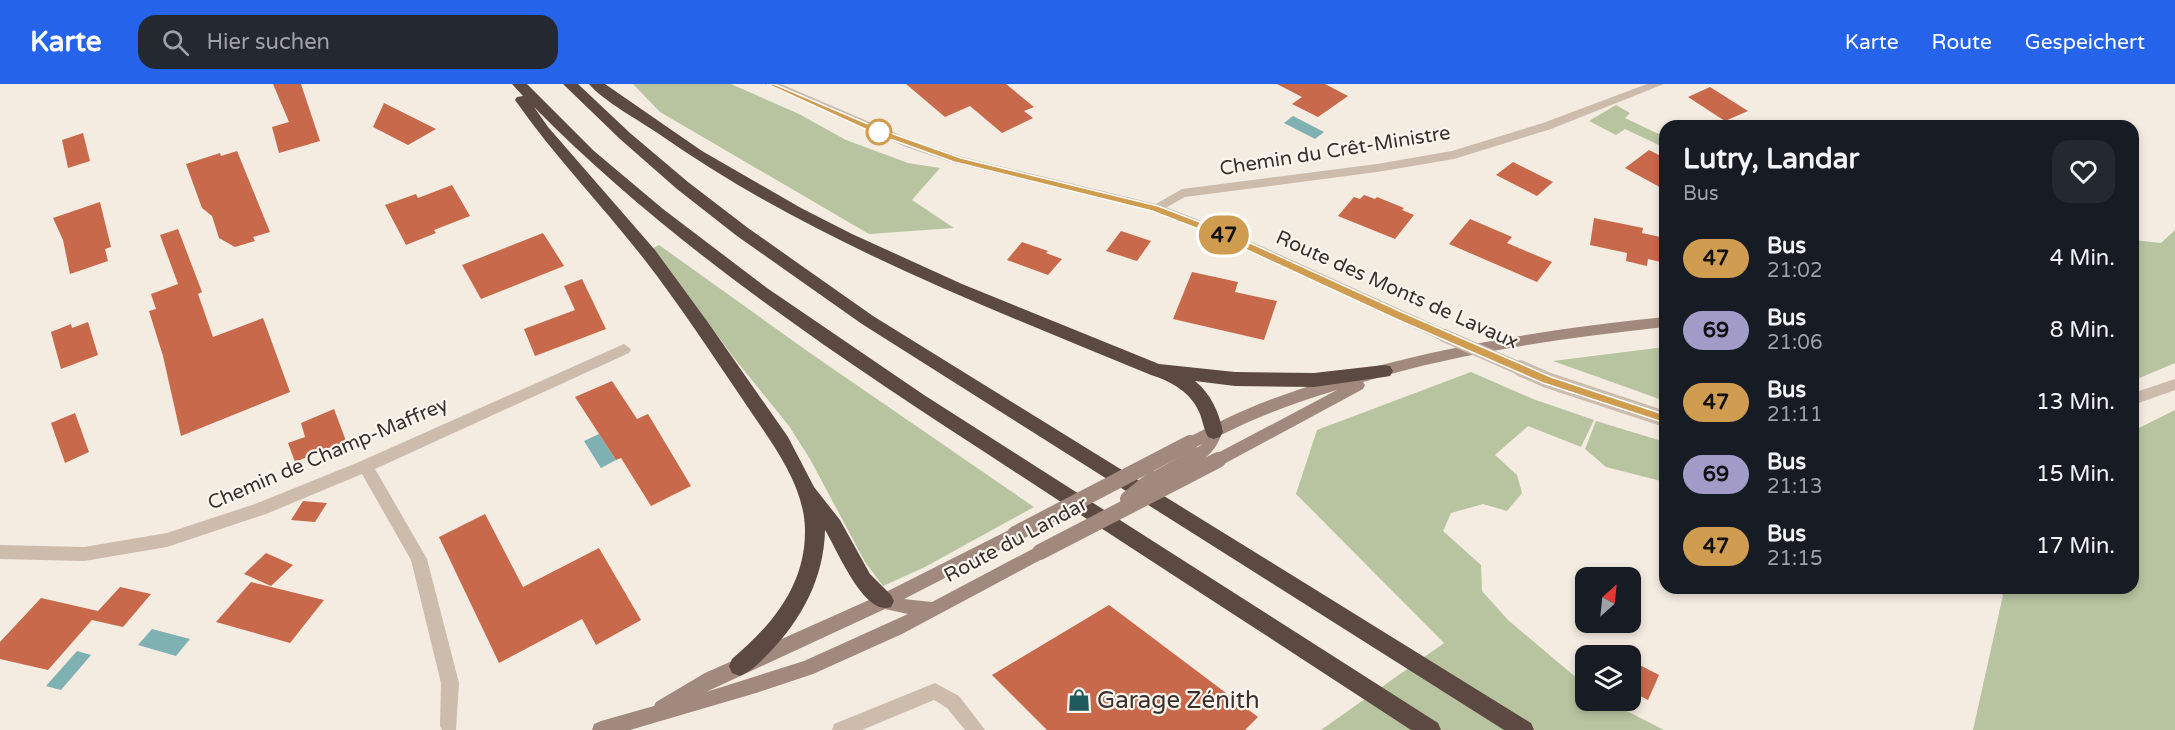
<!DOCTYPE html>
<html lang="de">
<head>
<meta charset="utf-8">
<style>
  body { margin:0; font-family:"Varela Round",sans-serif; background:#242831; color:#f1f3f6; height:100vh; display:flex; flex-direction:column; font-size:22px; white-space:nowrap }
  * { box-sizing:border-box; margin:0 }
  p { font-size:20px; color:#9ea1a6 }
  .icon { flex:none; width:33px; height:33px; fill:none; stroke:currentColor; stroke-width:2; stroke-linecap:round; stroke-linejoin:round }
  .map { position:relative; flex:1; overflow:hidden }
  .drawer { position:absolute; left:1659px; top:36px; width:480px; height:474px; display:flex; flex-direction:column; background:#171b24; border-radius:18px; box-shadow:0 3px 9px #0003 }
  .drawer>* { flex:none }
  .badge { padding:0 12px; border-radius:20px; font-size:21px; line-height:39px }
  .needle { width:39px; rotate:27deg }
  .buttons { position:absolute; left:1575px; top:483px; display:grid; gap:12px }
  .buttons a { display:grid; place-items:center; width:66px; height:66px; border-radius:12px; background:#171b24; box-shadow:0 3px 9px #0003; font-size:30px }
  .map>.badge { position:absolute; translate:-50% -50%; box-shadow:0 0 0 3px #fff }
  .round { display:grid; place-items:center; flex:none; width:63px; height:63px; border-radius:18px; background:#242831 }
  .head { display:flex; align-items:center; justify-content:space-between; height:102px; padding:0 24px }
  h1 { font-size:28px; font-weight:800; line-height:45px }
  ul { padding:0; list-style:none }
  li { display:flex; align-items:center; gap:18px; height:72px; padding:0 24px }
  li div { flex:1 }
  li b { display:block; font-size:22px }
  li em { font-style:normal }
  li .badge { min-width:66px; font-weight:700; text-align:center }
  header { display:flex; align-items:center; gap:36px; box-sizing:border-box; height:84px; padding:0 30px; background:#2563eb; color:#fff }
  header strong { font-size:28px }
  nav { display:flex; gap:33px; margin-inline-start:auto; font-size:21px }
  .search { width:420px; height:54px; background:#242831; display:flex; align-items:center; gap:15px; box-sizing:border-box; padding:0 21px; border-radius:18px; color:#9ea1a6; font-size:22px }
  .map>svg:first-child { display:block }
  .green { fill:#b8c4a0 }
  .water { fill:#7fb0b2 }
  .building { fill:#c8694b }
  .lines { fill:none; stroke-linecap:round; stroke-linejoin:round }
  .minor { fill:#cdbbac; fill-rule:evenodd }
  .tertiary { fill:#cdbbac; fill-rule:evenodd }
  .secondary { fill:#a18a7d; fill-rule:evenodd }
  .motorway { fill:#5c4a42; fill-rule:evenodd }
  .tertiary-bridge-far1 { stroke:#cdbbac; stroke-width:13 }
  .tertiary-bridge { stroke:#cdbbac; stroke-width:16 }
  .secondary-bridge { stroke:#a18a7d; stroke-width:16 }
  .line { fill:#cf9c50; stroke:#fff; stroke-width:1.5 }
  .stop-dot { fill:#fff; stroke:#cf9c50; stroke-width:3 }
  .labels { text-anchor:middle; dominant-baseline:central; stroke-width:4.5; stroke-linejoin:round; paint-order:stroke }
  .street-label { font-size:20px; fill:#3b302b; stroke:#fbf5ee }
  .near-poi-label { font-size:24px; fill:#3b302b; stroke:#fbf5ee; text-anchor:start }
</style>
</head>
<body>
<header>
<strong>Karte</strong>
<div class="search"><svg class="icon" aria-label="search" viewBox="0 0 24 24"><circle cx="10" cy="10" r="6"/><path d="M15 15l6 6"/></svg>Hier suchen</div>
<nav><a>Karte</a><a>Route</a><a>Gespeichert</a></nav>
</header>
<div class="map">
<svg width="2175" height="646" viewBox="0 0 2175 646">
  <rect width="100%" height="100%" fill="#f4ebe1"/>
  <g class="green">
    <polygon points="633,0 731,0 799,30 846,56 908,79 940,84 912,116 954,144 869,150 660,28"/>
    <polygon points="1616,21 1630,29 1625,34 1665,53 1665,64 1625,45 1616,51 1589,37"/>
    <polygon points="2175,146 2175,279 2137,295 2133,290 2133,256 2138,250 2133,247 2133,156 2161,159"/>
    <polygon points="659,161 810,269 1034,423 925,483 883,502 865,478 810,375 789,342 734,274 653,164"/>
    <polygon points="1665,263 1665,317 1553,277"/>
    <polygon points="1471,288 1533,315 1594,336 1581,363 1528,342 1495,371 1517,391 1522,409 1507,427 1483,420 1451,429 1443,447 1481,481 1482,507 1508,536 1585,601 1586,616 1607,617 1664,646 1321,646 1444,559 1296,410 1317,346"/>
    <polygon points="2175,326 2175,646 1973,646 2003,511 1987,504 2133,504 2133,347"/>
    <polygon points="1596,337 1665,358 1665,398 1606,383 1585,365"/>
  </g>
  <g class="water">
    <polygon points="1293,32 1324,48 1315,55 1284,39"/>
    <polygon points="599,350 616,376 601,384 584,357"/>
    <polygon points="152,545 190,555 176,572 138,561"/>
    <polygon points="77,567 91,571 61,606 46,602"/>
  </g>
  <g class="building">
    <polygon points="273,0 301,0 320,57 279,69 272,43 289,38"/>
    <polygon points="906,0 1006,0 1034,23 1024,27 1033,34 1002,49 970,22 945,33"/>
    <polygon points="1277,0 1325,0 1348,12 1318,33 1292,20 1302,13"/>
    <polygon points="1710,3 1748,27 1725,37 1688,13"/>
    <polygon points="384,19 436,45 408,61 373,43"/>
    <polygon points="83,49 90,77 68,84 62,56"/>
    <polygon points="1649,66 1665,74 1665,106 1625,84"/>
    <polygon points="237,67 270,148 253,153 255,157 235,163 219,154 212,132 202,124 186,80 220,69 221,72"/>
    <polygon points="1513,78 1553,98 1537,112 1496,91"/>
    <polygon points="452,101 470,132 434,146 436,149 406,161 385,121 416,110 418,114"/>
    <polygon points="1364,111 1375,115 1377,113 1404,124 1402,126 1414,131 1395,155 1338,132 1354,113 1360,115"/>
    <polygon points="100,118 111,163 105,165 108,177 70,190 63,156 53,134"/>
    <polygon points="1594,134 1643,144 1642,149 1665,154 1665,179 1648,175 1647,182 1626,177 1627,169 1590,161"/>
    <polygon points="1470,135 1512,153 1507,159 1552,178 1537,198 1449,160"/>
    <polygon points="178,145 202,208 198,210 213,253 263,234 290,308 181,352 163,272 149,227 156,225 151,210 178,200 160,151"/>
    <polygon points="1121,147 1151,157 1137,177 1106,167"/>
    <polygon points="543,149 564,182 481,215 462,181"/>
    <polygon points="1022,158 1048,167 1046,169 1062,175 1048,191 1007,176"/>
    <polygon points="1192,188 1238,198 1235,208 1277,217 1264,256 1173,235"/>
    <polygon points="582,195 606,245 535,272 524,245 575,226 564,202"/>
    <polygon points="88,238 98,271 61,285 51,248 71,240 72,244"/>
    <polygon points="612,297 637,335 648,330 691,402 651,422 621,374 616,376 575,313"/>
    <polygon points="334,325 346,357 295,378 288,359 305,353 301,339"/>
    <polygon points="75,329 89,368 65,379 51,339"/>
    <polygon points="303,417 327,419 315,438 291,436"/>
    <polygon points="485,430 523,503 599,464 641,536 596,561 582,535 499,579 439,453"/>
    <polygon points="266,469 293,481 271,502 244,490"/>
    <polygon points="251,498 324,516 290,559 216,538"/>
    <polygon points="120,503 151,510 123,543 92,536 48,586 0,575 0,558 41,514 98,527"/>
    <polygon points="1109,521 1258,633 1245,646 1047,646 992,591"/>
    <polygon points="1630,576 1659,591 1648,616 1630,607"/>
  </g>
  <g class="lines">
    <g class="minor">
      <polygon points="1647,0 1664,0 1551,45 1454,75 1377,88 1185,113 1160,127 1150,127 1149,124 1182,105 1377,80 1452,67 1543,39"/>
      <polygon points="624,260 631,265 629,269 375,385 427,475 459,599 456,646 442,646 440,642 441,599 411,476 362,390 266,430 167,463 84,477 0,475 0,461 84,463 167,449 255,420 359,378"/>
      <polygon points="935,599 959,612 985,646 965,646 947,624 934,616 862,646 832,646 834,640"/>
    </g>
    <g class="tertiary">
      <polygon points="765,0 781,0 914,57 962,73 1160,121 1228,147 1448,247 1450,251 1448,255 1438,255 1218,153 1151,127 954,79 906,63"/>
      <polygon points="2175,295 2175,306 2133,321 2133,309"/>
    </g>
    <g class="secondary">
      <path d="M1665 233V243C1564 254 1461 268 1363 298L1365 301 1363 305 1224 380H1212L1210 376 1212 372 1337 306C1297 318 1258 332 1221 351 1213 378 1182 387 1159 399L1153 401 1147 399 1145 395 1147 391 1203 360 1190 365 1185 363 1182 359 1185 355C1209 343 1234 330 1259 320 1389 270 1528 247 1665 233Z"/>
      <path d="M1015 443 1021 445 1023 450 1021 455 904 515 932 518 1040 461 1046 463 1048 468 1046 473 902 550 813 590 756 609 630 646H592L594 640 601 637 654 622 656 618 705 589 878 512ZM885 525 908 530 804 577 706 608Z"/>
    </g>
    <g class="motorway">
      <path d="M512 0H527L594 67 663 125 767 204 924 311 1438 639 1441 646H1411C1278 559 1145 473 1012 386 844 277 675 166 534 23L548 43 655 166 707 237 788 353 814 403 840 436 870 490 891 511 894 517 891 523C864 533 837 465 825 446 824 494 802 535 769 569 760 578 752 587 740 592L732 589 729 582 732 575C772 541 806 501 805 445 804 398 768 354 743 316 711 269 679 220 644 175 602 121 554 72 515 16L517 13 523 12Z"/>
      <polygon points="563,0 578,0 630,49 688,98 748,144 873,232 1531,639 1534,646 1504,646 862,240 737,152 677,105 620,55"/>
      <path d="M589 0H605L702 67 801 124 852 150 962 200 1159 280 1235 288 1314 289 1384 281 1390 282 1393 287 1390 292 1384 293 1314 303 1235 302 1195 297C1211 310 1219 328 1223 348L1220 353 1214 355 1208 353C1204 346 1203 338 1200 330 1192 309 1171 297 1151 291 982 221 810 156 659 50 640 37 602 16 589 0Z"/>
    </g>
    <polyline class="tertiary-bridge-far1" points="1443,251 1523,286"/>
    <polyline class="tertiary-bridge" points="1520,284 1547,296 1665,335"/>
    <g class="secondary-bridge">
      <polyline points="1128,415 1153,395"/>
      <polyline points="1015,450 1190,359"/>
      <polyline points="1040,468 1218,376"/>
    </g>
  </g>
  <polygon class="line" points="767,0 774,0 882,46 961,74 1158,122 1226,148 1404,229 1551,293 1669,332 1671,335 1665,339 1543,299 1396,235 1219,153 1152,127 954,78 876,50"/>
  <defs>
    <g id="shop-bare" transform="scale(1.8)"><path d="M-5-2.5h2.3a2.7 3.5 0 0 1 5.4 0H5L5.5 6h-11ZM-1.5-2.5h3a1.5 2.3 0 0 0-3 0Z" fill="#1f5a5e" stroke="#fbf5ee" stroke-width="2.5" paint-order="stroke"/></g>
  </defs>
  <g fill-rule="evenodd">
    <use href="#shop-bare" x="1079" y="616"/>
  </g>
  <circle class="stop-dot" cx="879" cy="48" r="12"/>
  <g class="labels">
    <g class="street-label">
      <text transform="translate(1335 67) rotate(-9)">Chemin du Crêt-Ministre</text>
      <text transform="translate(1397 206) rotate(24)">Route des Monts de Lavaux</text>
      <text transform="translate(328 370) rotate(-23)">Chemin de Champ-Maffrey</text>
      <text transform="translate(1016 456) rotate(-28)">Route du Landar</text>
    </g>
    <g class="near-poi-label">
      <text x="1097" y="616">Garage Zénith</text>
    </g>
  </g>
</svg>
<div class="buttons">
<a><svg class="needle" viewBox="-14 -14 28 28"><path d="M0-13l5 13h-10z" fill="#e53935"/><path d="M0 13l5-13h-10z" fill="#9ea1a6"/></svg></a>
<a><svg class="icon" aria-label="layers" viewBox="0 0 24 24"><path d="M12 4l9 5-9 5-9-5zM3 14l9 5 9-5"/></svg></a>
</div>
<b class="badge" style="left:1224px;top:151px;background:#cf9c50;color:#111">47</b>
<section class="drawer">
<div class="head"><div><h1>Lutry, Landar</h1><p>Bus</p></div><a class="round"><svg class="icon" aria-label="heart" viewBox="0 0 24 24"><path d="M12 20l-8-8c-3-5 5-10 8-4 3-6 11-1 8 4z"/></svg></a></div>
<ul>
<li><span class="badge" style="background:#cf9c50;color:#111">47</span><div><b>Bus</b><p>21:02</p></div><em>4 Min.</em></li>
<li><span class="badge" style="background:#a29bc7;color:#111">69</span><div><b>Bus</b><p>21:06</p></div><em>8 Min.</em></li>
<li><span class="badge" style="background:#cf9c50;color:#111">47</span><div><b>Bus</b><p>21:11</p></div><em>13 Min.</em></li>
<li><span class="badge" style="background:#a29bc7;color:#111">69</span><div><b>Bus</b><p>21:13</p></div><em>15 Min.</em></li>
<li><span class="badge" style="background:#cf9c50;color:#111">47</span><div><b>Bus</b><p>21:15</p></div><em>17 Min.</em></li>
</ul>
</section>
</div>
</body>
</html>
